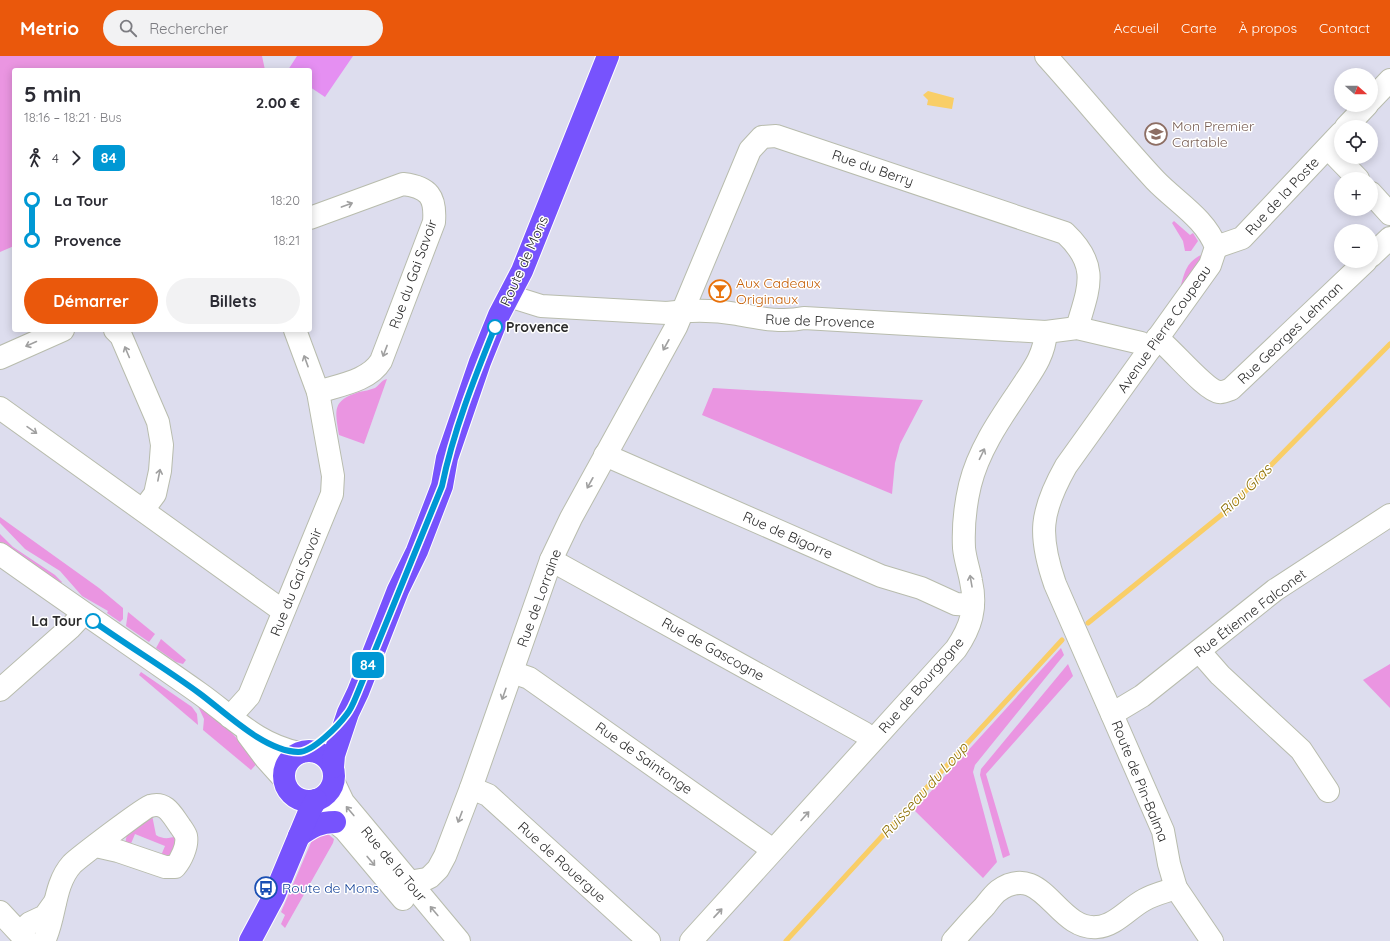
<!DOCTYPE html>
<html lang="fr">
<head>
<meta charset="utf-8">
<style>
  body { margin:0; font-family:Quicksand,sans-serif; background:#f2f2f3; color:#2b2b33; height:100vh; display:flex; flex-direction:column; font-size:15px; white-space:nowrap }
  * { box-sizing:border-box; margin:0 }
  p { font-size:13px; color:#7c7c81 }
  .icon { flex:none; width:22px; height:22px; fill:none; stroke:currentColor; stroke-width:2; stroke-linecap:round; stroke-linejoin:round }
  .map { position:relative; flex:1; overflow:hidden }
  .drawer { position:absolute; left:12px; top:12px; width:300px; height:264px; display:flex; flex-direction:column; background:#fff; border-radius:4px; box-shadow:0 2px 10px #0003 }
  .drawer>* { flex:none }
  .badge { padding:0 8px; border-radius:6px; font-size:14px; line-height:26px }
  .needle { width:26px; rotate:111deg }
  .tools { position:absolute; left:1334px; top:12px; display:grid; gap:8px }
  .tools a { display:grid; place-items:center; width:44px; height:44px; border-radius:50%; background:#fff; box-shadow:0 2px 10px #0003; font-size:20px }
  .map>.badge { position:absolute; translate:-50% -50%; box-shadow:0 0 0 2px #fff }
  .legs { display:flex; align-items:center; gap:6px; height:44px; padding:0 12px; font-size:13px }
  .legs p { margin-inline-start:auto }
  .headline { display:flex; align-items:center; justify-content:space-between; height:68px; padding:0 12px }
  h1 { font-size:22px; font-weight:700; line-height:30px }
  .button { display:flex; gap:8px; margin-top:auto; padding:8px 12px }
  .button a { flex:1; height:46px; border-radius:24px; background:#ea580c; color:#fff; font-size:16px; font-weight:700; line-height:46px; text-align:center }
  .button a+a { background:#f2f2f3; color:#2b2b33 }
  ul { padding:0 12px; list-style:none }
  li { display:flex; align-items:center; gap:14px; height:40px; font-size:15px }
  li i { display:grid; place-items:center; width:6px; height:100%; margin:0 5px; background:currentColor }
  li i::after { content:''; width:10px; height:10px; margin:-5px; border:3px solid; border-radius:50%; background:#fff }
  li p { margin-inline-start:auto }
  li:first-child i { background:linear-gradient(#0000 50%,currentColor 0) }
  li:last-child i { background:linear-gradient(currentColor 50%,#0000 0) }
  header { display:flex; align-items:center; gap:24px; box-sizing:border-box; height:56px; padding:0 20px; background:#ea580c; color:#fff }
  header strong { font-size:19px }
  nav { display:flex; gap:22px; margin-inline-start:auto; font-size:14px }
  .search { width:280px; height:36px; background:#f2f2f3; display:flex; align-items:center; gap:10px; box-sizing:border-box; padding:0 14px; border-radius:22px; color:#7c7c81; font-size:15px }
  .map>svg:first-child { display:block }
  .green { fill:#ea95e1 }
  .pitch { fill:#e58ff2 }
  .water { fill:#f9ce67 }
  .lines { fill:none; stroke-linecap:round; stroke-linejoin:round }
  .stream { stroke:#f9ce67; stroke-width:5 }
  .minor-casing { stroke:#b8bcad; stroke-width:24 }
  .major-casing { stroke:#fff; stroke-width:24 }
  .minor { stroke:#fff; stroke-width:22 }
  .major { stroke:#7753fd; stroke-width:22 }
  .oneway { stroke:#a0a0a0 }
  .line-1-casing { stroke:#fff; stroke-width:9 }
  .line-1 { stroke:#0098d4; stroke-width:6 }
  .stop-1-dot { fill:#fff; stroke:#0098d4; stroke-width:2 }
  .labels { text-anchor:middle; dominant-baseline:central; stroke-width:3; stroke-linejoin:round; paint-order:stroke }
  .education-label { font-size:14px; fill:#785e54; stroke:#fff; text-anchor:start }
  .street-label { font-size:14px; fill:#2c2c2c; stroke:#fff }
  .food-label { font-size:14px; fill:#c56008; stroke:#fff; text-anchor:start }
  .stop-label { font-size:14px; font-weight:bold; fill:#2c2c2c; stroke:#fff; text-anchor:start }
  .transit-label { font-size:14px; fill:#164399; stroke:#fff; text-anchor:start }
  .water-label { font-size:15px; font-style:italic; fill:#8b6f05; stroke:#fff }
</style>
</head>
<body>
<header>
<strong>Metrio</strong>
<div class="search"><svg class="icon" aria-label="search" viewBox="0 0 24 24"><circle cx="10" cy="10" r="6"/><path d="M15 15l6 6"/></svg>Rechercher</div>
<nav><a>Accueil</a><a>Carte</a><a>À propos</a><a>Contact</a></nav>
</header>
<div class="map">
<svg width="1390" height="885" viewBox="0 0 1390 885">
  <rect width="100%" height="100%" fill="#dde"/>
  <g class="green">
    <polygon points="0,0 262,0 265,14 14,14 14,190 0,196"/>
    <polygon points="1174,165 1190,179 1193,177 1198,185 1191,195 1185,195 1183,185 1172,167"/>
    <path d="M1201 199 1200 205 1183 234 1181 229C1185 215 1187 206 1201 199Z"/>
    <path d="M387 323 364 388 339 379C335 353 332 345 359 336 364 335 370 334 375 332 380 329 380 325 387 323Z"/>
    <polygon points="713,332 923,344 900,388 895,407 892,438 702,359"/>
    <polygon points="0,461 99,532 123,552 123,563 120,566 107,557 108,555 82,540 60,515 25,493 0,467"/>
    <polygon points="0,478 13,491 55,519 62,526 59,530 0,488"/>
    <polygon points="128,556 155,578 149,586 126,570"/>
    <polygon points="161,583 186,604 183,608 176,606 156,592"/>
    <polygon points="1061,592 1064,599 975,709 973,716 997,806 983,822 914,754"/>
    <polygon points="1068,608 1073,620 986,718 1010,799 1003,802 980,719 981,713"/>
    <polygon points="1390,608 1390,652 1363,624"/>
    <polygon points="141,616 192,651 197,658 198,669 139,619"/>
    <polygon points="197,648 223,668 259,705 251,714 203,674 204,663"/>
    <path d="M152 759 156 779C162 783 169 783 176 780L177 786 170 802H160L165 790 135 778 130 790 126 788C124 773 141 766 152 759Z"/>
    <polygon points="328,778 334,783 333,787 285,872 281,868 285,859 281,856 313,782"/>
  </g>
  <polygon class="pitch" points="297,0 353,0 325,41 310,31 310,14 288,14"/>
  <polygon class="water" points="928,35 954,42 952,53 927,49 928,44 923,39"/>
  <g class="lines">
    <g class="stream">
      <polyline points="1088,567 1225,456 1390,288"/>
      <polyline points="786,885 1062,584"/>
    </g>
    <g class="minor-casing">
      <g id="minor">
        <path d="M1046 0C1083 41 1118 84 1155 124 1176 146 1205 162 1216 191L1210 209 1066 410C1040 456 1038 479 1055 528L1163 775 1169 808 1176 832 1212 885"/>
        <polyline points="1371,44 1390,24"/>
        <polyline points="1346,71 1367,49"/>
        <polyline points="1328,92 1358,123"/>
        <polyline points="1371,137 1390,158"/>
        <path d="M310 162 403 128C429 131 436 141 434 166L381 305C369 325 339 329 318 336"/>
        <polyline points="1216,191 1242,182 1341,77"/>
        <polyline points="1371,200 1390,182"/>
        <path d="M509 240 541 250 667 257C689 254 715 254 737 258 759 262 782 267 804 262L1046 276 1077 272 1141 287 1150 293"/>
        <polyline points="115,274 121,280 158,366 162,389 160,415 155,438 143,454"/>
        <path d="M1157 282C1172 293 1205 334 1219 336 1223 337 1228 334 1231 333L1366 205"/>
        <polyline points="0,302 63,274"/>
        <polyline points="0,352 283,555"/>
        <polyline points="605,399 881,520 921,532 956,548 973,549"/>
        <path d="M0 498C66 545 132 590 199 637 233 661 256 688 299 697"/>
        <polyline points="551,504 864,677 873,684"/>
        <polyline points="1199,595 1220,619 1301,694 1328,735"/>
        <polyline points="512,616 529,622 773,794"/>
        <polyline points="0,634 70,572 83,558"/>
        <polyline points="1112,658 1142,640 1275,534 1390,459"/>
        <polyline points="230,661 249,640 332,438 333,420 318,336 295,274"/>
        <polyline points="248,679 266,703 284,723"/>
        <polyline points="334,727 343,746 459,885"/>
        <polyline points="471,732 488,739 649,885"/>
        <polyline points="319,743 335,766 345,774 403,843"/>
        <path d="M409 826 426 823 430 821 438 813 445 800 471 732 551 504 571 462 676 271 750 94 762 81 776 80 1065 177C1100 210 1089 231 1077 272"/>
        <polyline points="0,856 27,885"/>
        <polyline points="20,876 30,867 45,860 55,846"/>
        <path d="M44 885C56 861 53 829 72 808 78 802 145 751 150 750 166 745 172 759 180 770 182 773 185 777 186 780 188 790 181 804 175 811H165L118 795 96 790"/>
        <path d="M691 885 956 593C971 571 977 552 971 525 969 514 965 503 964 492 963 471 965 450 970 429 978 396 998 366 1017 338 1031 316 1044 302 1046 276"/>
        <path d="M953 885C963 874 973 862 984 851 988 846 993 839 998 835 1043 803 1056 875 1097 871 1115 870 1129 852 1144 844 1154 838 1165 836 1176 832"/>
      </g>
    </g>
    <g class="major-casing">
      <g id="major">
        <circle cx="309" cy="720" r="25"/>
        <polyline points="333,711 334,699 348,657 358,636 398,534 417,495 442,430 447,402 480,306 499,259 522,215 608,0"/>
        <path d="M299 780C311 771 320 766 335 766"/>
        <polyline points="250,885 274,840 309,756 316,744"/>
      </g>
    </g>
    <use href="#minor" class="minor"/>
    <use href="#major" class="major"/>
  </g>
  <defs><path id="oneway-shaft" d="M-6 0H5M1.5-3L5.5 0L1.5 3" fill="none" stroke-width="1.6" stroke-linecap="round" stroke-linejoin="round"/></defs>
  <g class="oneway">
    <use href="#oneway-shaft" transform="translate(347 149) rotate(-20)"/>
    <use href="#oneway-shaft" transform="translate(31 288) rotate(156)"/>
    <use href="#oneway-shaft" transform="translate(666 289) rotate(119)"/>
    <use href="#oneway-shaft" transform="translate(385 295) rotate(111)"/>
    <use href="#oneway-shaft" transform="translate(127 296) rotate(-113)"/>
    <use href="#oneway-shaft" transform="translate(306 305) rotate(-110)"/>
    <use href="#oneway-shaft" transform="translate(32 374) rotate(35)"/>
    <use href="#oneway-shaft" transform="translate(982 398) rotate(-64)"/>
    <use href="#oneway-shaft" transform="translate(159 419) rotate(-79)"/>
    <use href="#oneway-shaft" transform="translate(590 427) rotate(119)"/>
    <use href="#oneway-shaft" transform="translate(971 525) rotate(-100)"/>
    <use href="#oneway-shaft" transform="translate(504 638) rotate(109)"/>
    <use href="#oneway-shaft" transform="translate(350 755) rotate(-130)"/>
    <use href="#oneway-shaft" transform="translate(805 760) rotate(-48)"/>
    <use href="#oneway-shaft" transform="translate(460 761) rotate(111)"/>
    <use href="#oneway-shaft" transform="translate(371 805) rotate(50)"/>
    <use href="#oneway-shaft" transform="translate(434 855) rotate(-130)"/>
    <use href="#oneway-shaft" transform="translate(718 857) rotate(-47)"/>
  </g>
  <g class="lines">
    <g class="line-1-casing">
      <path id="line-1" d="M93 565C128 590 165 612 199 637 225 656 264 695 298 696 312 697 339 669 347 658 352 652 355 643 358 636L442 430C453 376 474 323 495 271"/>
    </g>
    <use href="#line-1" class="line-1"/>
  </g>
  <defs>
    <g id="school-ring" transform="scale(1.15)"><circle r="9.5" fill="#fff" stroke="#8d6e63" stroke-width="1.5"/><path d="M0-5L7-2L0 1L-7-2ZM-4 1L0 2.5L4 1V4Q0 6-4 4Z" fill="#8d6e63"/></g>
    <g id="bar-ring" transform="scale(1.15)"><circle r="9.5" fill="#fff" stroke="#e8710a" stroke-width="1.5"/><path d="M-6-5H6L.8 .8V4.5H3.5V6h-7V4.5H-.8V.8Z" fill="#e8710a"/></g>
    <g id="bus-ring" transform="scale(1.15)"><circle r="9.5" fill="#fff" stroke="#1a4fb4" stroke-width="1.5"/><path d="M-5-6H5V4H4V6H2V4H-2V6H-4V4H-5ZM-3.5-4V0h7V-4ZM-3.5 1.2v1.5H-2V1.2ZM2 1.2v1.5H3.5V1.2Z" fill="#1a4fb4"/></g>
  </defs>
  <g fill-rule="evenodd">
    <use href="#school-ring" x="1156" y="78"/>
    <use href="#bar-ring" x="720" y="235"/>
    <use href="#bus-ring" x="266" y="832"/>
  </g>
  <g class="stop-1-dot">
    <circle cx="495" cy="271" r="7"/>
    <circle cx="93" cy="565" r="7"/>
  </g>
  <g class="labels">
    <g class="education-label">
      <text x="1172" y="70">Mon Premier<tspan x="1172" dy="16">Cartable</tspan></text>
    </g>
    <g class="street-label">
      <text transform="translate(873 112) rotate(19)">Rue du Berry</text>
      <text transform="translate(1282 140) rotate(-47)">Rue de la Poste</text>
      <text transform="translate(524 205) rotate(-66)">Route de Mons</text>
      <text transform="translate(413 218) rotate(-70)">Rue du Gai Savoir</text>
      <text transform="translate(820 265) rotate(2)">Rue de Provence</text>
      <text transform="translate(1164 273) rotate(-55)">Avenue Pierre Coupeau</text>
      <text transform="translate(1290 277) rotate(-44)">Rue Georges Lehman</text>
      <text transform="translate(788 479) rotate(24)">Rue de Bigorre</text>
      <text transform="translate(296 526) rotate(-68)">Rue du Gai Savoir</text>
      <text transform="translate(539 542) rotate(-70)">Rue de Lorraine</text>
      <text transform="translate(1250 557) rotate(-37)">Rue Étienne Falconet</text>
      <text transform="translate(713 593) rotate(29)">Rue de Gascogne</text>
      <text transform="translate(921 629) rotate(-49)">Rue de Bourgogne</text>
      <text transform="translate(644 702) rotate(35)">Rue de Saintonge</text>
      <text transform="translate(1140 725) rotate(68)">Route de Pin-Balma</text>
      <text transform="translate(562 806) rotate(42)">Rue de Rouergue</text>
      <text transform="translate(394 808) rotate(50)">Rue de la Tour</text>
    </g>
    <g class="food-label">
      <text x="736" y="227">Aux Cadeaux<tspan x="736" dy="16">Originaux</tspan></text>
    </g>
    <g class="stop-label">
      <text x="506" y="271">Provence</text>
      <text x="82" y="565" text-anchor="end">La Tour</text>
    </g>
    <g class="transit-label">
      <text x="282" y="832">Route de Mons</text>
    </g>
    <g class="water-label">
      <text transform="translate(1245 434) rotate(-45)">Riou Gras</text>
      <text transform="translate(924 734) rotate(-48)">Ruisseau du Loup</text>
    </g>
  </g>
</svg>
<div class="tools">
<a><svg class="needle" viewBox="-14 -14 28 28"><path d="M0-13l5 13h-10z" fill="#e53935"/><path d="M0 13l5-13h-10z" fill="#7c7c81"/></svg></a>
<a><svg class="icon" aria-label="locate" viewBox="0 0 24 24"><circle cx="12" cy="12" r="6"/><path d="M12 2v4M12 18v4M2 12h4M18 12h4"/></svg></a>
<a>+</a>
<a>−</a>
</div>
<b class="badge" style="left:368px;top:609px;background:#0098d4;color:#fff">84</b>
<section class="drawer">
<div class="headline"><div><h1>5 min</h1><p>18:16 – 18:21 · Bus</p></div><b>2.00 €</b></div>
<div class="legs"><svg class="icon" aria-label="walk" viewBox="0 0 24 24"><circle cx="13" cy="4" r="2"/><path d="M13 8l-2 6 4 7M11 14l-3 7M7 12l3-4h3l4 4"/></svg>4<svg class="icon" aria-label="forward" viewBox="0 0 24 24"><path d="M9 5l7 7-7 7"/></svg><b class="badge" style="background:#0098d4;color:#fff">84</b></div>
<ul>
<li><i style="color:#0098d4"></i><b>La Tour</b><p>18:20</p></li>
<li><i style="color:#0098d4"></i><b>Provence</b><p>18:21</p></li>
</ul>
<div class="button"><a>Démarrer</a><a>Billets</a></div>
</section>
</div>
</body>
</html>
